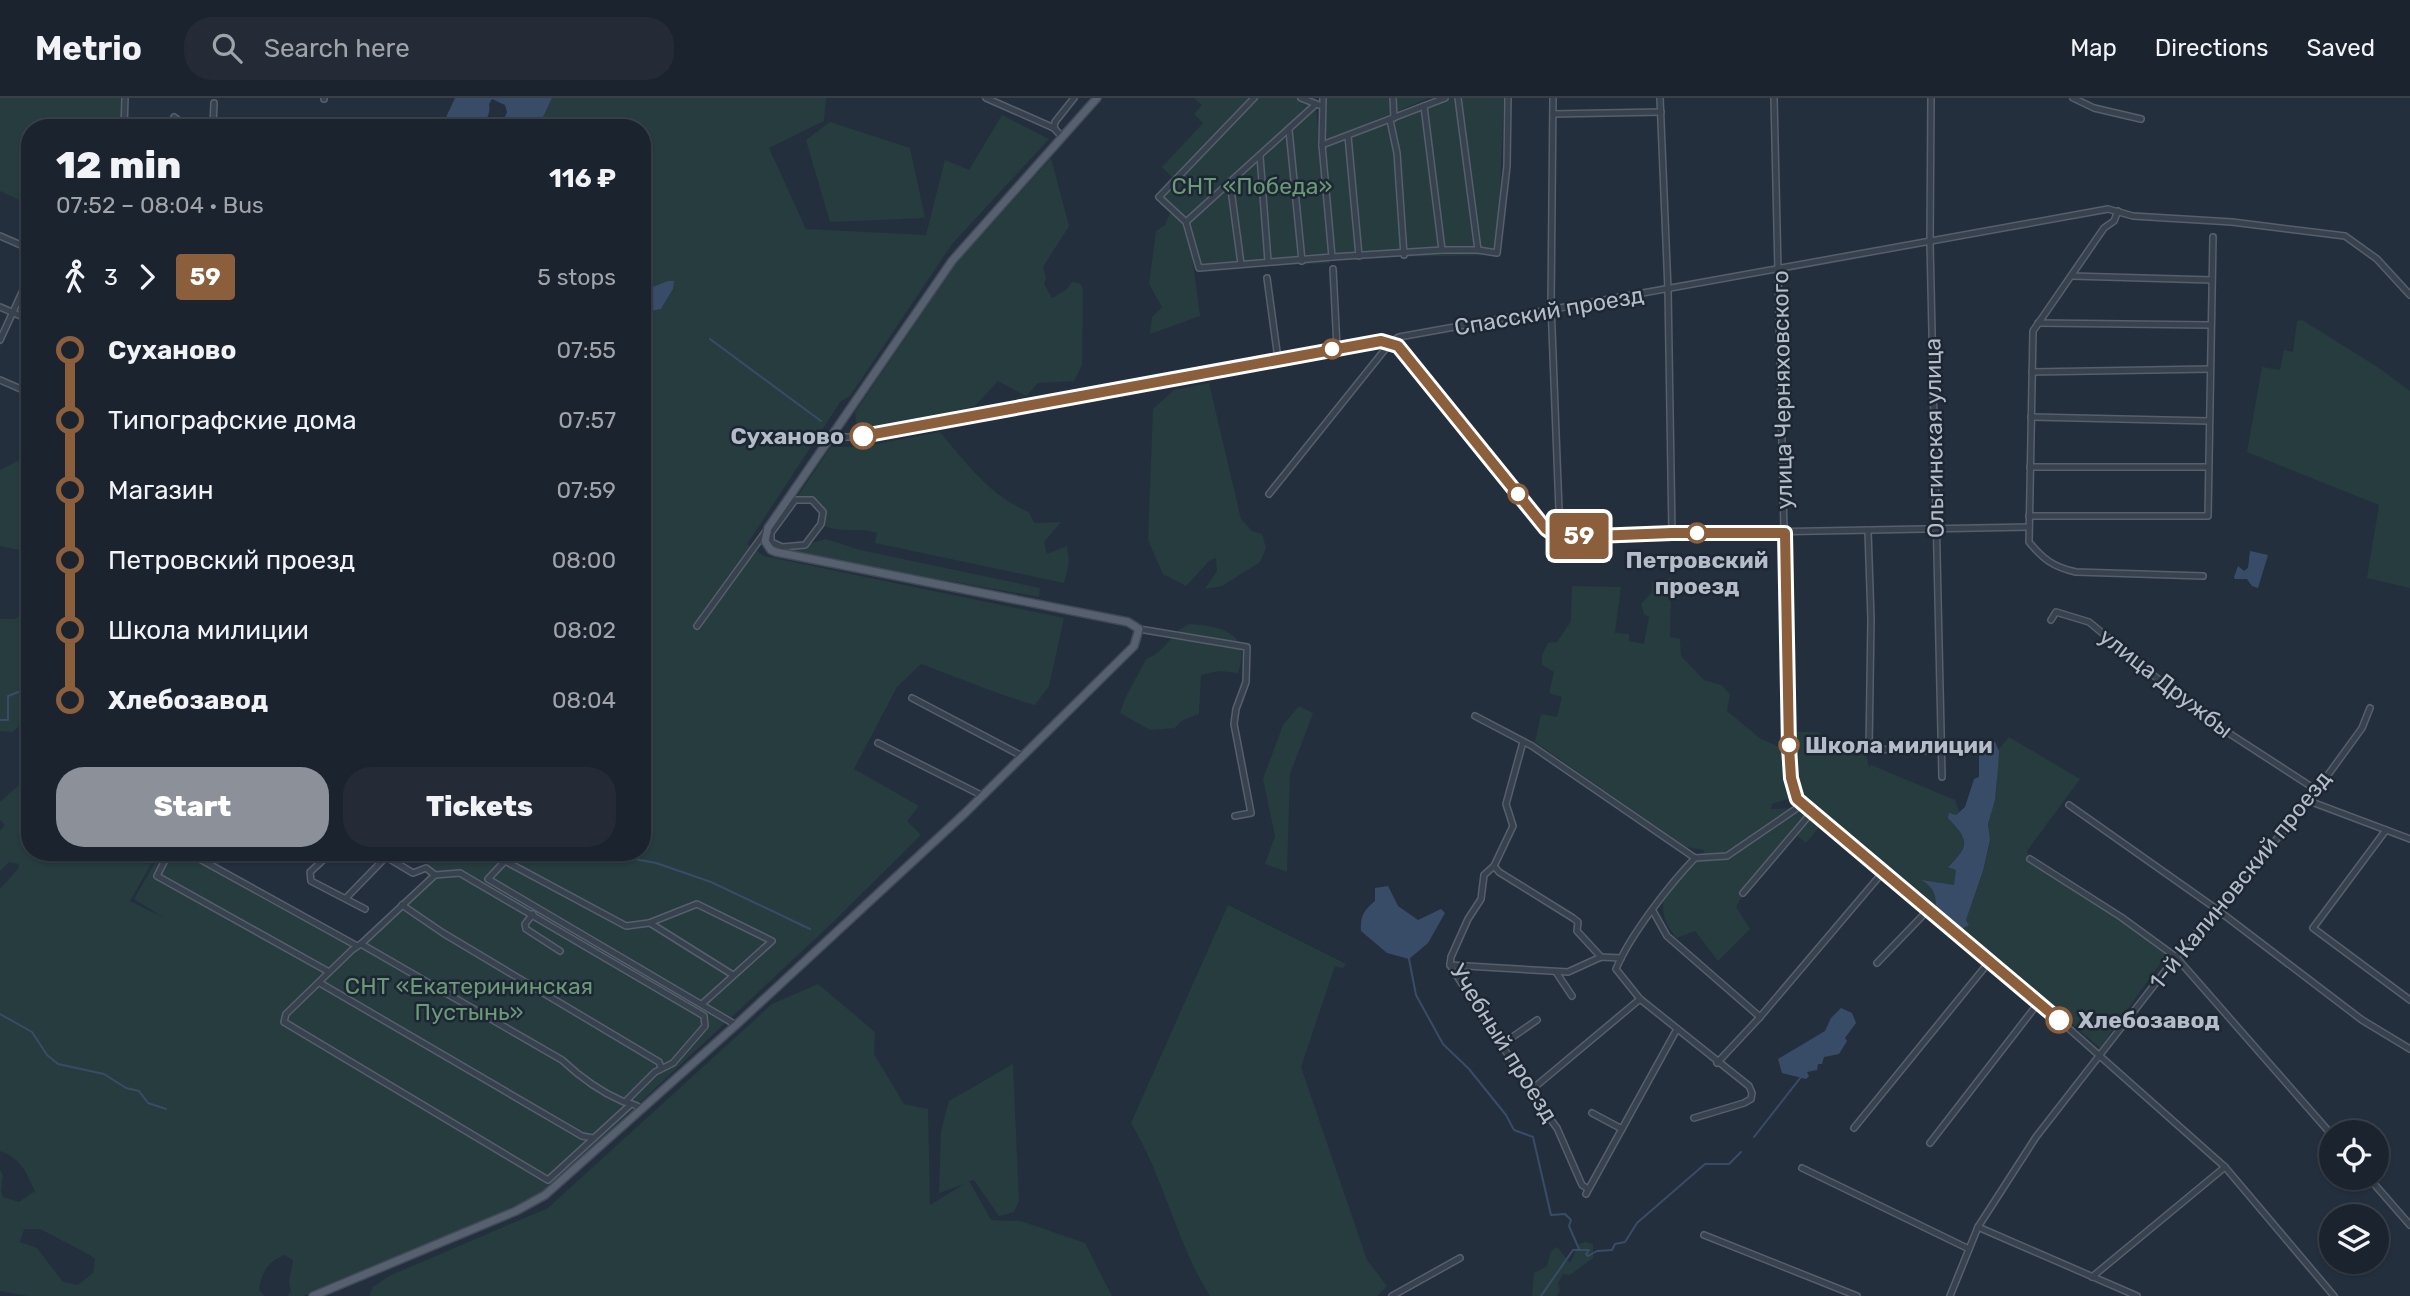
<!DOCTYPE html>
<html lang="en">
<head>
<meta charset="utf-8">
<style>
  body { margin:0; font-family:Rubik,sans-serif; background:#242b36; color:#f1f3f6; height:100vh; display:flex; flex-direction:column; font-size:26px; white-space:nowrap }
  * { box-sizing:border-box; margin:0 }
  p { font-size:23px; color:#a0a4aa }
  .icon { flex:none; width:38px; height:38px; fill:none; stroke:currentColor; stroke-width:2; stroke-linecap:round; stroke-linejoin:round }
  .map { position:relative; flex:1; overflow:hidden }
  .panel { position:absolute; left:21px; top:21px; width:630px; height:742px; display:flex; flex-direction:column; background:#1b232e; border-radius:28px; box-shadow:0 2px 5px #0004,0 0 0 2px #39404a }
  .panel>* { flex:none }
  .badge { padding:0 14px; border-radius:5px; font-size:24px; line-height:46px }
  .fabs { position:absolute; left:2319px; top:1022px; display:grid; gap:14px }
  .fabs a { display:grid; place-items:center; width:70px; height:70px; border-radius:50%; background:#1b232e; box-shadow:0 2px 5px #0004,0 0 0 2px #39404a; font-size:35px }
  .map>.badge { position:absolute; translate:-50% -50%; box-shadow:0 0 0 4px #fff }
  .legs { display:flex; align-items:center; gap:10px; height:77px; padding:0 35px; font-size:23px }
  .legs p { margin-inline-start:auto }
  .headline { display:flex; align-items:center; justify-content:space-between; height:119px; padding:0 35px }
  h1 { font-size:38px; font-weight:800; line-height:52px }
  .action { display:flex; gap:14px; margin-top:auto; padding:14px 35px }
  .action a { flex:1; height:80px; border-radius:28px; background:#8c9099; color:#fff; font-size:28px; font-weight:800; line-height:80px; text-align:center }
  .action a+a { background:#242b36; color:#f1f3f6 }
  ul { padding:0 35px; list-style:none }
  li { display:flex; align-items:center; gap:24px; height:70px; font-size:26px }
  li i { display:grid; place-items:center; width:10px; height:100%; margin:0 9px; background:currentColor }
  li i::after { content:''; width:18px; height:18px; margin:-9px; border:5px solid; border-radius:50%; background:#1b232e }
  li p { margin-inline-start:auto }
  li:first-child i { background:linear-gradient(#0000 50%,currentColor 0) }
  li:last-child i { background:linear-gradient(currentColor 50%,#0000 0) }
  header { display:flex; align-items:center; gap:42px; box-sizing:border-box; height:98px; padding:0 35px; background:#1b232e; border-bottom:2px solid #39404a }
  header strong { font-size:33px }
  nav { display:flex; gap:38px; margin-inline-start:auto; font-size:24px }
  .search { width:490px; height:63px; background:#242b36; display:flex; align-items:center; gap:18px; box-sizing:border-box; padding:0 24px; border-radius:28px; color:#a0a4aa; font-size:26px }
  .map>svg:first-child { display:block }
  .green { fill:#263c3f; fill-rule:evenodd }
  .water { fill:#394c67 }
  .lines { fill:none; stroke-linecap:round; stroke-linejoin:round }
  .stream { stroke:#394c67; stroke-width:2 }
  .minor-casing { stroke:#565f6c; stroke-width:8 }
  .major-casing { stroke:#414a57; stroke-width:10 }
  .minor { stroke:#38414e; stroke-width:5 }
  .major { stroke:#56606e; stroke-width:7 }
  .line-1-casing { stroke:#fff; stroke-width:16 }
  .line-1 { stroke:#8b5e3c; stroke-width:10 }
  .stop-1-dot { fill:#fff; stroke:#8b5e3c; stroke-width:3.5 }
  .labels { text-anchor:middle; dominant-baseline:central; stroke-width:5; stroke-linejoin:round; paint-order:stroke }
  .park-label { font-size:23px; fill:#6b9a76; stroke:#1d2633 }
  .street-label { font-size:23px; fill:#b4bcc9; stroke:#1d2633 }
  .stop-label { font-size:23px; font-weight:bold; fill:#b4bcc9; stroke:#1d2633; text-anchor:start }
</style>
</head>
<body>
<header>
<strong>Metrio</strong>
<div class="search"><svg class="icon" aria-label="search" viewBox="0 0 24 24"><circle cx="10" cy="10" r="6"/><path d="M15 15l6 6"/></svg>Search here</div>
<nav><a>Map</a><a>Directions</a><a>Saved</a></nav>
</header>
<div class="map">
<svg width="2410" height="1198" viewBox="0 0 2410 1198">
  <rect width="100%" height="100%" fill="#242f3e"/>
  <g class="green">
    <polygon points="0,0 128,0 127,30 30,30 30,107 0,93"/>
    <path d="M552 0H826L824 23 769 50 806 131 926 137 945 62 969 72 1002 17 1049 41 952 146 850 298 841 303 747 446 764 458 1064 520 1049 588 1035 607C996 596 959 580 921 566L897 589 854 671 919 708 907 723 921 737 831 826 540 1098 303 1198H287L291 1194 289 1184 293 1162 284 1157C267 1164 262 1174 259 1192L265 1198H28L0 1193V1072L3 1077 1 1093 3 1099 19 1104 35 1093C25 1073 23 1062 0 1053V791L18 771 19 766 9 764 0 773V733L5 727 0 722V704L21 685 30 682V754H158L130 803 164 820 134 801 161 754H225L215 774 359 853 432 773 423 758 416 754H642V215L661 211 673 191 659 187 642 193V30H544L543 19ZM24 1131H40L90 1157 95 1161 93 1175 78 1187 63 1184 37 1150 20 1144Z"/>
    <polygon points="1194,0 1315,0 1320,51 1451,0 1504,0 1497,157 1332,160 1329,165 1196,172 1192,158 1200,218 1150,236 1152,219 1162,209 1149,186 1156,133 1165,127 1170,115 1184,127 1154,98 1172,79 1162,69 1203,25 1194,16 1202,7"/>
    <polygon points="1321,0 1429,0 1327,42"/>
    <polygon points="830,24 910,50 925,120 830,124 806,42"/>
    <polygon points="1051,60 1069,128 1043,169 1046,180 1044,186 1052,200 1066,192 1072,184 1079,185 1083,190 1082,267 1074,283 1038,285 1026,298 998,283 975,308 931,319 857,331 855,314 954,168"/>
    <polygon points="2302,222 2379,270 2410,293 2410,490 2367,480 2379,407 2247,354 2262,269 2280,272 2284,252 2293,254 2297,223"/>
    <polygon points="1209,285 1241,421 1252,433 1262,436 1266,450 1260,464 1222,488 1205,491 1217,473 1216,460 1209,463 1186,488 1163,476 1148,442 1153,311 1174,292"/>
    <path d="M940 334C967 366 990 398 1029 414L1034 425 1061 424 1044 444 1047 456 1067 448 1069 464 1064 485 875 445 877 435C859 428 839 437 821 426L823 414 812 403 795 402 831 349H861Z"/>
    <polygon points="30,357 30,454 29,454 0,448 0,372"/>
    <polygon points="826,441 860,452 1040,490 1039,499 778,452 782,449 800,448"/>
    <path d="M1671 480 1670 539 1680 541 1681 558 1704 582 1721 587 1730 596 1727 613 1761 641 1786 652 1788 701 1772 706 1771 711 1793 710 1820 728 1806 745 1793 735 1740 802 1736 809 1750 831 1718 863 1695 833 1677 840 1675 838C1647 802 1673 780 1703 759L1704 752 1686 749 1535 644 1541 616 1557 619 1562 599 1549 595 1554 574 1542 567V557L1548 545 1557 544 1571 523 1572 488 1621 489 1615 535 1629 536V543L1644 546 1649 519 1644 516 1641 506 1652 494V484Z"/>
    <polygon points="30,512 30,617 13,634 0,633 0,521 14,521"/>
    <path d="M1190 526C1222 528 1253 536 1238 575L1219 573 1201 577 1199 616 1181 623 1175 630 1150 632 1120 615C1126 595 1137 580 1146 561 1167 554 1170 533 1190 526Z"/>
    <polygon points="1299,608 1313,615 1312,618 1290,676 1287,774 1265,766 1275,738 1263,681 1283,627"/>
    <path d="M1794 634H1818L1839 651 1865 653 1869 669 1871 667 1955 702 1959 713 1956 718 1949 720C1968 741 1970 748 1948 768L1957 771 1954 787 1924 784C1934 790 1936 797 1936 809L1802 699 1796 680Z"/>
    <polygon points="2009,639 2080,681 2027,753 2029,762 2137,832 2167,856 2100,950 1962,831 1969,827 1966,822 1983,774 1990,742 1988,726 1996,696 1998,652"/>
    <path d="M1228 807 1346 866 1343 870 1335 868 1301 969 1367 1162 1387 1188 1377 1198H1210C1176 1144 1164 1079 1131 1025Z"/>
    <polygon points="818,886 875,934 874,956 904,1006 928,1011 930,1107 964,1086 939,1095 941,1033 949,1003 1013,966 1019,1103 1014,1114 999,1118 974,1082 969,1083 991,1122 1021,1123 1085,1145 1112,1198 369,1198 373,1189 389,1178 548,1110 772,906"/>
    <polygon points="1586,1144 1593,1146 1593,1160 1570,1177 1563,1176 1558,1185 1560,1192 1557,1198 1532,1198 1534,1175 1547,1168 1551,1153 1557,1149 1570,1165 1579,1146"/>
  </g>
  <g class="water">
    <path d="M455 0H552L543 19 544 30H495L502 25 507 14 505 7 492 1 489 6C491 16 486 22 480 30H441Z"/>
    <polygon points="668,183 674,183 673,191 661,211 642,215 642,193"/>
    <polygon points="2250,453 2268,457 2258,490 2252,488 2247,481 2235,481 2234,479 2238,468 2244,473 2248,470"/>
    <path d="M1979 644H1995L1999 653 1998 670 1995 702 1988 726 1990 742 1983 773 1966 822 1969 827 1962 831 1936 809C1936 795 1933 789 1921 782L1954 787 1956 772 1948 769C1970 748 1969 742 1948 720L1949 715 1956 717 1965 709 1974 681 1979 679Z"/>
    <path d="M1388 788 1398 808 1418 822 1441 811 1445 815 1428 845 1409 861 1387 855 1361 833C1360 818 1364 812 1375 803V790Z"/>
    <polygon points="1841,910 1852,915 1856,925 1845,940 1847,943 1839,956 1824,959 1822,966 1818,966 1817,972 1807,974 1809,978 1806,981 1782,975 1778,961 1825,933 1831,920"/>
  </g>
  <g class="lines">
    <g class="stream">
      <polyline points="710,241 821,323"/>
      <polyline points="0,622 8,622 8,598 21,593 30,601"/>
      <polyline points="596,754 656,765 711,784 810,831"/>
      <polyline points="1409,861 1416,897 1443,946 1469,971 1506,1017 1514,1032 1533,1039 1551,1117 1565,1116 1571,1122 1569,1128 1579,1151"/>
      <polyline points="0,916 32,934 47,957 58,966 104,976 126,990 139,993 148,1005 166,1011"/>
      <polyline points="1754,1039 1801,979"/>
      <polyline points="1541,1198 1573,1152 1589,1152 1586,1156 1588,1158 1597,1153 1612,1152 1615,1146 1625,1144 1637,1125 1705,1066 1729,1066 1741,1054"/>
    </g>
    <g class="minor-casing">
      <g id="minor">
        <polyline points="324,0 324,1"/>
        <polyline points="986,0 1054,30 1062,39"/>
        <polyline points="1254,0 1159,99 1186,124 1199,170 1332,159 1322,47 1323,0"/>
        <polyline points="1301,0 1319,7"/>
        <polyline points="1393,0 1394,20"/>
        <polyline points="1458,0 1478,152"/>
        <polyline points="1553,0 1551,206 1560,438"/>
        <polyline points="1660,0 1668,192 1672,435"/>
        <polyline points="1774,0 1789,649 1791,680 1797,701 2039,904 2225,1069 2334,1198"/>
        <polyline points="1931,0 1930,145 1942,679"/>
        <polyline points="2073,0 2094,10 2141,21"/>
        <polyline points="1424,8 1442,152"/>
        <polyline points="1553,16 1661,14"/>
        <polyline points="174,19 188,30"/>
        <polyline points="1390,22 1397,55 1404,157"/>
        <polyline points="124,30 125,0"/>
        <polyline points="213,30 214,5"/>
        <polyline points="1054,30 1055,24 1074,0"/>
        <polyline points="1289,32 1302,163"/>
        <polyline points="1348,38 1359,158"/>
        <polyline points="1322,47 1445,0"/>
        <polyline points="1260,58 1268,163"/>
        <polyline points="1230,84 1241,166"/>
        <path d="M2118 113 2114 123 2104 130 2033 233 2029 444C2043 461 2053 469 2076 474L2203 478"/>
        <polyline points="1186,124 1316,6"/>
        <polyline points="0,138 30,151"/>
        <polyline points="1332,159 1442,152 1478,152 1497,155 1507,68 1508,0"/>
        <polyline points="1333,171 1337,250"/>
        <polyline points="2072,178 2212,182"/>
        <polyline points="1267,180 1278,261"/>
        <polyline points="0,209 30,222"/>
        <polyline points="2038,225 2211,227"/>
        <polyline points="0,242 30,177"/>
        <polyline points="1391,244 1398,248 1546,431 1560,438 2029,429"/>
        <polyline points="2032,274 2210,271"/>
        <polyline points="0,282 30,295"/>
        <polyline points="2031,319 2209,323"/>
        <polyline points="830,339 855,339 1337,250 1381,243 1391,244 1399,239 2108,111 2133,118 2232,124 2345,138 2377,161 2410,197"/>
        <polyline points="2030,369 2208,369"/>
        <polyline points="1269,396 1391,244"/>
        <polygon points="795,402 812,402 823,414 821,426 805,447 782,449 771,444 771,435"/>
        <polyline points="2029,418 2208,418 2213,139"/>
        <polyline points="1868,433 1871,521 1869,651 1935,653 1940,647"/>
        <polyline points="2051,522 2056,514 2089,524 2204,619 2315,691"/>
        <polyline points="697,528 766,433"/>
        <polyline points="1139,531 1247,549 1246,584 1236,611 1234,626 1251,715 1235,718"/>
        <polyline points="912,600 1022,658"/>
        <polyline points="1475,618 1532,648 1695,760 1727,758 1803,706"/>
        <polyline points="1523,644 1506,706 1513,728 1494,768 1484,777 1481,801 1468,821 1451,859 1450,867 1501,947 1528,984 1532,997 1557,1030 1582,1087 1588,1091"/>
        <polyline points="878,645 983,698"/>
        <polyline points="2309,703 2410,741"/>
        <polyline points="2069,707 2215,810 2362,922 2410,951"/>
        <polyline points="2386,732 2313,830 2410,902"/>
        <polyline points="169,754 157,778 329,874"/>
        <polyline points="187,754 357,848"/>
        <polyline points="332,754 310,774 311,783 365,811"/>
        <polyline points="378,754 413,775 426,770 435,777"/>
        <polyline points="2030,761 2121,819 2176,859 2331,1036"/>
        <polyline points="1494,768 1499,774 1573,820 1578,824 1577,833 1601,859"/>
        <polyline points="1743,795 1812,714"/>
        <polyline points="346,800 386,759"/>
        <polyline points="402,807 443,835 659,964 661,969"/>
        <polyline points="1653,813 1667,838 1760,919"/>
        <polyline points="533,816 525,826 526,831 560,853"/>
        <polyline points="650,825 733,877"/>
        <path d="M361 846 562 962C578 977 601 994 622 1003 629 1006 635 1005 641 1011"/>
        <polyline points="1877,865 1928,812"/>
        <polyline points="1450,867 1568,874 1601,859 1621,860"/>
        <polyline points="1556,874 1572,898"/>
        <polyline points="320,885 582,1038 593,1040"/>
        <polyline points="702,906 772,843 697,806 649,825 626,828 505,763 488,781 736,927"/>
        <polyline points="1501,947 1537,922"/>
        <polyline points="1717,965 1760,919 1883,774"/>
        <polyline points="1530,993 1640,901"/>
        <polyline points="626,1003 655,974 673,965 705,928 704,918 460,775 435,777 361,846 352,852 286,916 284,924 548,1082 630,1007"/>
        <polyline points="1592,1015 1622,1031"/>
        <path d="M1694 1020 1744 1005 1751 1001 1752 995 1749 988 1640 901 1616 871C1630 837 1670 786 1695 760"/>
        <polyline points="1854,1030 1989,864"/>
        <polyline points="1930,1045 2039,904"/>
        <polyline points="1802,1070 1969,1151"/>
        <polyline points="2369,1080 2410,1127"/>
        <polyline points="1586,1096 1677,931"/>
        <polyline points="1978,1129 2137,1198"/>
        <polyline points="1704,1137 1857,1198"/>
        <polyline points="2092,1179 2225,1069"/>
        <polyline points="1392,1198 1460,1160"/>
        <polyline points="1950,1198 1978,1129 2036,1039 2176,859 2309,703 2362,630 2370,610"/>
      </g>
    </g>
    <g class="major-casing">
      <polyline id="major" points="313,1198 516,1113 545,1097 736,927 964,716 1134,548 1139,531 1128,524 776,454 771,452 765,443 768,430 952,163 1097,0"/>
    </g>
    <use href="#minor" class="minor"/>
    <use href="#major" class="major"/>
  </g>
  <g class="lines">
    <g class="line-1-casing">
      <polyline id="line-1" points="863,338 1381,243 1398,248 1546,431 1553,436 1569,439 1672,435 1785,435 1789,649 1791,680 1797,701 2059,922"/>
    </g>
    <use href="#line-1" class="line-1"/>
  </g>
  <g class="stop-1-dot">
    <circle cx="1332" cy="251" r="9"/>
    <circle cx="863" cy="338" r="12"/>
    <circle cx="1518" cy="396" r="9"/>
    <circle cx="1697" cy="435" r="9"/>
    <circle cx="1789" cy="647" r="9"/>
    <circle cx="2059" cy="922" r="12"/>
  </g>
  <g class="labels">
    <g class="park-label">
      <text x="1252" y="88">СНТ «Победа»</text>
      <text x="469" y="888">СНТ «Екатерининская<tspan x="469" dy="26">Пустынь»</tspan></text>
    </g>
    <g class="street-label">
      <text transform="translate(1549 213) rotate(-10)">Спасский проезд</text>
      <text transform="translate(1782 292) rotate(-91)">улица Черняховского</text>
      <text transform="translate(1934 340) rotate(-91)">Ольгинская улица</text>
      <text transform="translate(2166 585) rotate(38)">улица Дружбы</text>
      <text transform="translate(2240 782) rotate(-51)">1-й Калиновский проезд</text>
      <text transform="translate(1504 945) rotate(58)">Учебный проезд</text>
    </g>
    <g class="stop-label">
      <text x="844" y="338" text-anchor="end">Суханово</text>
      <text x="1697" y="462" text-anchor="middle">Петровский<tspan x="1697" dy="26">проезд</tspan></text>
      <text x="1805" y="647">Школа милиции</text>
      <text x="2078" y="922">Хлебозавод</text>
    </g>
  </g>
</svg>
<div class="fabs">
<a><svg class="icon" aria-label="locate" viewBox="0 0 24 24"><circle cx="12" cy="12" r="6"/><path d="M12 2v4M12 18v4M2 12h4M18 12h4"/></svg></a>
<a><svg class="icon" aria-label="layers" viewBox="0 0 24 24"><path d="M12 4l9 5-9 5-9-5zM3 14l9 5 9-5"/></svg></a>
</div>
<b class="badge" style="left:1579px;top:438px;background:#8b5e3c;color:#fff">59</b>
<section class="panel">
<div class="headline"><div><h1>12 min</h1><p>07:52 – 08:04 · Bus</p></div><b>116 ₽</b></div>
<div class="legs"><svg class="icon" aria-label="walk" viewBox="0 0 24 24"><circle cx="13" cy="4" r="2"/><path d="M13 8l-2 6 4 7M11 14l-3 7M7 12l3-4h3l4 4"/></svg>3<svg class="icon" aria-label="forward" viewBox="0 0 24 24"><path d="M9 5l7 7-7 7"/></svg><b class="badge" style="background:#8b5e3c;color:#fff">59</b><p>5 stops</p></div>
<ul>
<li><i style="color:#8b5e3c"></i><b>Суханово</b><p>07:55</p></li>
<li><i style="color:#8b5e3c"></i><span>Типографские дома</span><p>07:57</p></li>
<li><i style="color:#8b5e3c"></i><span>Магазин</span><p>07:59</p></li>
<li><i style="color:#8b5e3c"></i><span>Петровский проезд</span><p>08:00</p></li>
<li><i style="color:#8b5e3c"></i><span>Школа милиции</span><p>08:02</p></li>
<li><i style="color:#8b5e3c"></i><b>Хлебозавод</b><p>08:04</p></li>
</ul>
<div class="action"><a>Start</a><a>Tickets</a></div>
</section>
</div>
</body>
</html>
